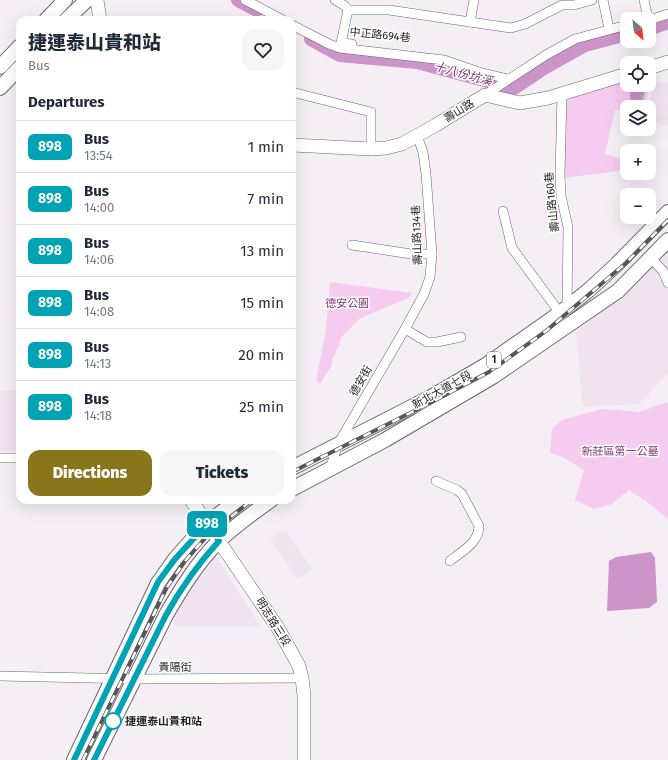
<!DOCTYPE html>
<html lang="en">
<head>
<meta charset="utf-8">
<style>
  body { margin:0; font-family:"Fira Sans","Noto Sans TC",sans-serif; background:#f6f6f7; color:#1f2937; height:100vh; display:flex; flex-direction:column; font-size:15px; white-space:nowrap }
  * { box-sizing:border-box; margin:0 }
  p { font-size:13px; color:#747a83 }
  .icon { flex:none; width:22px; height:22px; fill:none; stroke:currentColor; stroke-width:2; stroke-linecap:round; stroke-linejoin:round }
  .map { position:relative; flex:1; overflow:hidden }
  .panel { position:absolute; left:16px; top:16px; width:280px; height:488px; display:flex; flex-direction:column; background:#fff; border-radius:12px; box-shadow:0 4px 16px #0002 }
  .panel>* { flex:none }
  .badge { padding:0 8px; border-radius:6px; font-size:14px; line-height:26px }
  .needle { width:26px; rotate:152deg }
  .tools { position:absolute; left:620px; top:12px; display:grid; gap:8px }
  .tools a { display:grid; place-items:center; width:36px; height:36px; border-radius:8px; background:#fff; box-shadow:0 4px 16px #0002; font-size:20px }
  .map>.badge { position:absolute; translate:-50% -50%; box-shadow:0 0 0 2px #fff }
  h2 { padding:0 12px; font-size:15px; line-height:36px }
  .round { display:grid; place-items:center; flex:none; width:42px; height:42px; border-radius:12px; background:#f6f6f7 }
  .headline { display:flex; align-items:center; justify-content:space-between; height:68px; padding:0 12px }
  h1 { font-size:19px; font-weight:800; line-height:30px }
  .action { display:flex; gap:8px; margin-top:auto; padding:8px 12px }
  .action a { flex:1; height:46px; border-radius:12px; background:#89761a; color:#fff; font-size:16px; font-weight:800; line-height:46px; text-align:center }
  .action a+a { background:#f6f6f7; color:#1f2937 }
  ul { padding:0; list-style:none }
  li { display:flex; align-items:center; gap:12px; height:52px; padding:0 12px; border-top:1px solid #e0e1e3 }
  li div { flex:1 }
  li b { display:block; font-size:15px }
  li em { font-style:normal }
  li .badge { min-width:44px; font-weight:700; text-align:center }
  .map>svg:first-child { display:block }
  .built { fill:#f0e2ef }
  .green { fill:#f5cbf0 }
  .water { fill:#cc94c8 }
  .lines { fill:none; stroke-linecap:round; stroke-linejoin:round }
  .river { stroke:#cc94c8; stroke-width:14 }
  .street-casing { stroke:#6c656c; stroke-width:10 }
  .secondary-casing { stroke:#6c656c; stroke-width:14 }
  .primary-casing { stroke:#6c656c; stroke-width:16 }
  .street { stroke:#fff; stroke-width:9 }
  .secondary { stroke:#fff; stroke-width:13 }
  .primary { stroke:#fff; stroke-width:14 }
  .rail-casing { stroke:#595558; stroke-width:4 }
  .rail { stroke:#fff; stroke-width:2.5; stroke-dasharray:8; stroke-linecap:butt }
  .line-casing { stroke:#fff; stroke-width:9 }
  .line { stroke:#00a3b4; stroke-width:6 }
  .stop-dot { fill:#fff; stroke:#00a3b4; stroke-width:2 }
  .labels { text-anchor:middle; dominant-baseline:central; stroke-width:3; stroke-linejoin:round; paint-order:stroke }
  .shield { fill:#fff; stroke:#646263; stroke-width:1 }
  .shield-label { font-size:10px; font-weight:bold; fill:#211e20 }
  .street-label { font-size:11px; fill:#211e20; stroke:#fff }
  .park-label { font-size:11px; fill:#7b3778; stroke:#fff }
  .stop-label { font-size:11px; font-weight:bold; fill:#211e20; stroke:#fff; text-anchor:start }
  .water-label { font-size:12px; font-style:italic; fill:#753272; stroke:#fff }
</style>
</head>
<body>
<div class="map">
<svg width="668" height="760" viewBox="0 0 668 760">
  <rect width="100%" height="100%" fill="#f6eef5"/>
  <g class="built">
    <polygon points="656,81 668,84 668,126 649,120 649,107 648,107"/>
    <polygon points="668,248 668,374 666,375 639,404 583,407 576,332 627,290"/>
    <polygon points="20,390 20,451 0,451 0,391"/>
    <polygon points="280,532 286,532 312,569 298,579 270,539"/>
    <polygon points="216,556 260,626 174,626 174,607 207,558"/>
  </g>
  <g class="green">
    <polygon points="654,72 643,107 627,107 627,112 615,110 605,154 627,161 627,170 562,178 566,98 627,80 627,85 649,85 649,73"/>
    <polygon points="330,282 412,293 410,297 359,319 341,338 338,348 332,359 332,365 320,384 316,381 326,329"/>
    <polygon points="668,402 668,519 647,502 629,490 612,504 594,509 575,500 584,470 563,457 550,453 552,429 562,420 602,409 639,412"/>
  </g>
  <g class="water">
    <path d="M637 85H647L640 107C631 105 628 98 631 90Z"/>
    <polygon points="651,552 655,558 657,602 649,608 607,611 609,561 616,557"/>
  </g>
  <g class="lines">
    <g class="river">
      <polyline points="238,0 257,10"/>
      <polyline points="649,29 668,22"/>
      <polyline points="311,39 340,55 417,62 514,88 544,68 585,45 627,34"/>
    </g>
    <g class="street-casing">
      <g id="street">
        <polyline points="245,0 283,20"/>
        <polyline points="335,0 345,6 348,10 389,10 511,28 525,24 562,5 574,5 592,0"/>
        <polyline points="603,0 609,29"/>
        <polyline points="644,0 648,19"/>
        <polyline points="348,10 341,43 352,44"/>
        <polyline points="649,20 668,14"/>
        <polyline points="470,22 474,0"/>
        <polyline points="292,25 329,44 340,48 444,60 479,72 508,79"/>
        <polyline points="292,92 371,112 371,149"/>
        <polyline points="562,94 560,175 561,196 568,227 567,309"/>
        <polyline points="485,95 546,55 575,39 627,25"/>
        <polyline points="503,211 512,248 560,313"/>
        <polyline points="352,245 411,254 432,254"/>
        <polyline points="651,258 663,271 668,283"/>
        <polyline points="405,329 427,342 437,342 461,337"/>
        <polyline points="0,458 20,458"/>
        <polyline points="330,469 338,444 405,329 424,294 430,277 432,254 426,174 423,152 417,136"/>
        <path d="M436 481 457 490 462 494 479 526C479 543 462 551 450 561"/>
        <polyline points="0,676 134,679 302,678"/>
      </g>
    </g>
    <g class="secondary-casing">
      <g id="secondary">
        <polyline points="97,0 100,20"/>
        <polyline points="649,68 668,62"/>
        <polyline points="292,145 371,149 386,148 402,144 436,125 485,95 520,103 548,98 627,74"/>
        <polyline points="191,500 278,628 299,666 302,678 304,696 304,760"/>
      </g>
    </g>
    <g class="primary-casing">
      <g id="primary">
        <polyline points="46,20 65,0"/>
        <polyline points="66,20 87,0"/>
        <polyline points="0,67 20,46"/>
        <polyline points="0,88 20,67"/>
        <polyline points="292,468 431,397 486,365 560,313 589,290 616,265 668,212"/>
        <polyline points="292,489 385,440 494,376 618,291 668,240"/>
        <polyline points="74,760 158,583 175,559 207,523 238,500"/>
        <path d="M94 760 166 615C181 589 197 563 218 542 233 527 254 512 271 500"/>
      </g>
    </g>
    <use href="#street" class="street"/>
    <use href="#secondary" class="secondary"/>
    <use href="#primary" class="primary"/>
    <g class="rail-casing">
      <g id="rail">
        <polyline points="292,472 430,403 489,372 546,331 626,263 668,220"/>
        <polyline points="83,760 167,587 185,561 207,536 252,500"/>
      </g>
    </g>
    <use href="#rail" class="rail"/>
  </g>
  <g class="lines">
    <g class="line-casing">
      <path id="line" d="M74 760 158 582 175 559 207 524 219 541C198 564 181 588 166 615L94 760"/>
    </g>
    <use href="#line" class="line"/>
  </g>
  <circle class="stop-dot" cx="113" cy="721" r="8"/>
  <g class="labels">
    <rect class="shield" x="487" y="352" width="14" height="16" rx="3"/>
    <g class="shield-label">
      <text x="494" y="360">1</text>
    </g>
    <g class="street-label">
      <text transform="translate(380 35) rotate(6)">中正路694巷</text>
      <text transform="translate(459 111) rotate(-31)">壽山路</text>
      <text transform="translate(552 202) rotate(-96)">壽山路160巷</text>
      <text transform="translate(417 235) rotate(-92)">壽山路134巷</text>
      <text transform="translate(361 381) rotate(-60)">德安街</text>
      <text transform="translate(442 390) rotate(-29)">新北大道七段</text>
      <text transform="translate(273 622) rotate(58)">明志路三段</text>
      <text x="175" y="667">貴陽街</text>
    </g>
    <g class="park-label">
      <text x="347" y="303">德安公園</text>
      <text x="620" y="451">新莊區第一公墓</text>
    </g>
    <g class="stop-label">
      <text x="125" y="721">捷運泰山貴和站</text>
    </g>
    <g class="water-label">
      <text transform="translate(463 74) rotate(15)">十八份坑溪</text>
    </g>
  </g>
</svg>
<div class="tools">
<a><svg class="needle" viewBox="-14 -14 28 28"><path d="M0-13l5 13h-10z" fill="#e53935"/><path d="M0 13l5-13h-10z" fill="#747a83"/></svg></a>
<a><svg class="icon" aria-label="locate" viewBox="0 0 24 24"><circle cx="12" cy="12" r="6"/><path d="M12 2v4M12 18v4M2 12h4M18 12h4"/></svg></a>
<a><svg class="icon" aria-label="layers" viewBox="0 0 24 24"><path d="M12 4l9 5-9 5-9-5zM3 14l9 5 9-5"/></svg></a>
<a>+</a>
<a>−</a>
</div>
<b class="badge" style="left:207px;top:524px;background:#00a3b4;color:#fff">898</b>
<section class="panel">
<div class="headline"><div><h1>捷運泰山貴和站</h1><p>Bus</p></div><a class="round"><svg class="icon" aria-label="heart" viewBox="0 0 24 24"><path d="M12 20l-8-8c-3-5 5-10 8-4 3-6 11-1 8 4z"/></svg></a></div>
<h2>Departures</h2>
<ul>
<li><span class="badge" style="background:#00a3b4;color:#fff">898</span><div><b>Bus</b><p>13:54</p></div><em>1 min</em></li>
<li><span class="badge" style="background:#00a3b4;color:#fff">898</span><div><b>Bus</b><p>14:00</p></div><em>7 min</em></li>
<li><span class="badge" style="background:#00a3b4;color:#fff">898</span><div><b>Bus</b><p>14:06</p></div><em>13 min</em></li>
<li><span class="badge" style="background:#00a3b4;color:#fff">898</span><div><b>Bus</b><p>14:08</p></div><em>15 min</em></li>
<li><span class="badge" style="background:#00a3b4;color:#fff">898</span><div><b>Bus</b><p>14:13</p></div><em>20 min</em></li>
<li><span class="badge" style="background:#00a3b4;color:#fff">898</span><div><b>Bus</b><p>14:18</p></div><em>25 min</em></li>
</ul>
<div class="action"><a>Directions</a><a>Tickets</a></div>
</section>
</div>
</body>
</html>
